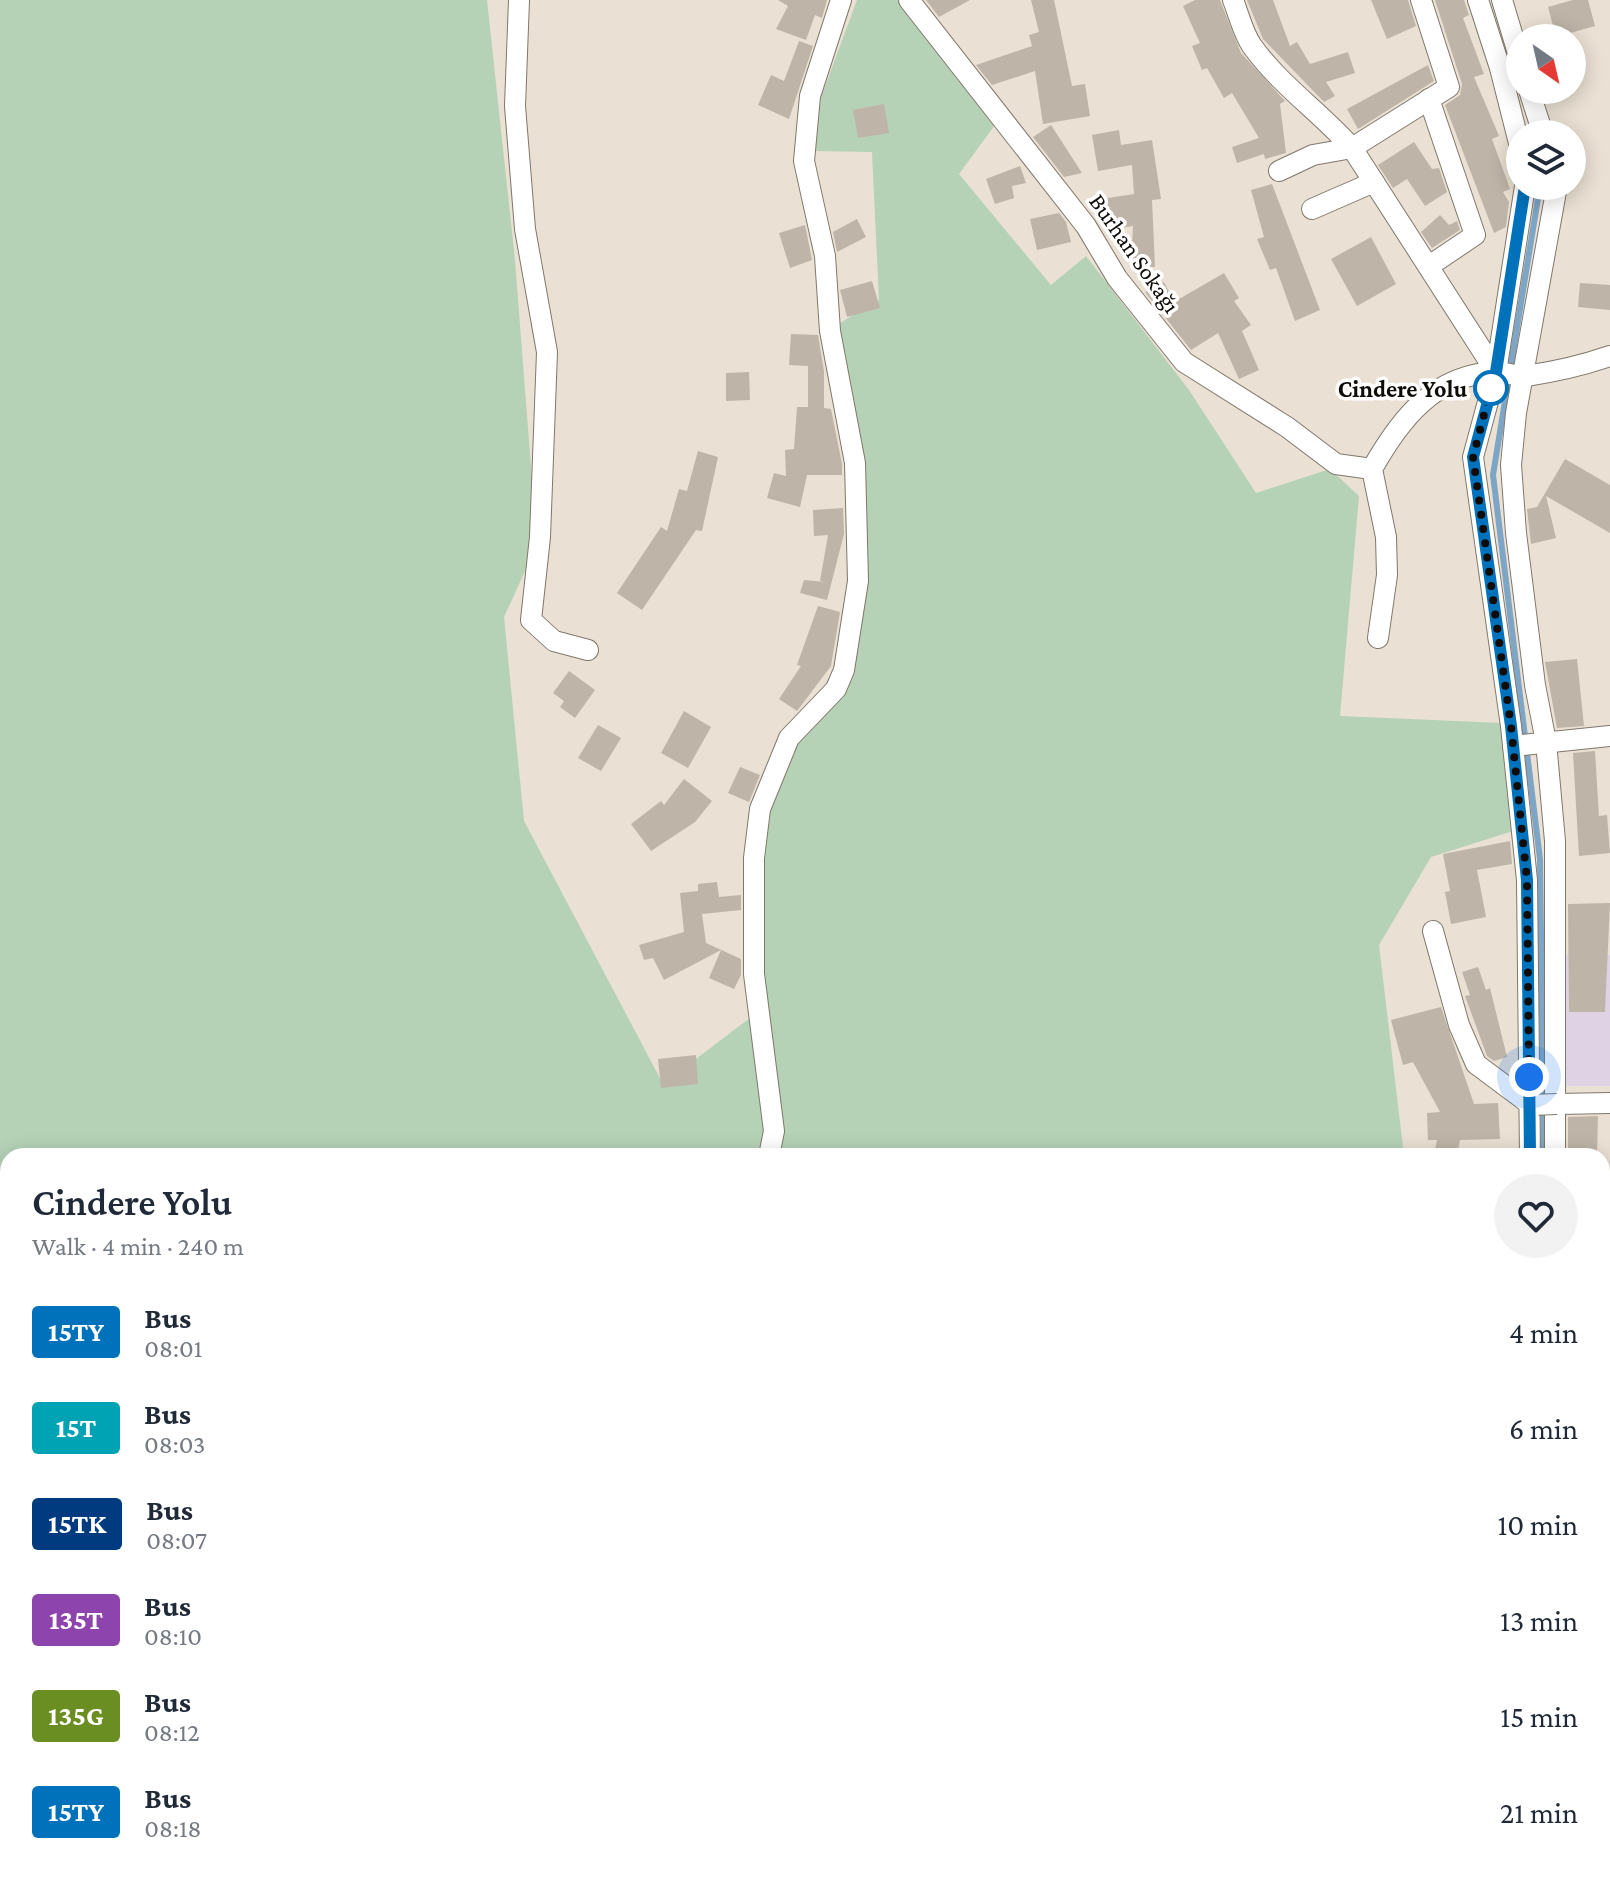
<!DOCTYPE html>
<html lang="en">
<head>
<meta charset="utf-8">
<style>
  body { margin:0; font-family:"Crimson Pro",serif; background:#f2f2f3; color:#1f2937; height:100vh; display:flex; flex-direction:column; font-size:30px; white-space:nowrap }
  * { box-sizing:border-box; margin:0 }
  p { font-size:26px; color:#747a83 }
  .icon { flex:none; width:44px; height:44px; fill:none; stroke:currentColor; stroke-width:2; stroke-linecap:round; stroke-linejoin:round }
  .map { position:relative; flex:1; overflow:hidden }
  .drawer { position:absolute; left:0px; top:1148px; width:1610px; height:730px; display:flex; flex-direction:column; background:#fff; border-radius:24px 24px 0 0; box-shadow:0 4px 20px #0003 }
  .drawer>* { flex:none }
  .badge { padding:0 16px; border-radius:6px; font-size:28px; line-height:52px }
  .needle { width:52px; rotate:146deg }
  .buttons { position:absolute; left:1506px; top:24px; display:grid; gap:16px }
  .buttons a { display:grid; place-items:center; width:80px; height:80px; border-radius:50%; background:#fff; box-shadow:0 4px 20px #0003; font-size:40px }
  .you { position:absolute; width:40px; height:40px; margin:-20px; border:6px solid #fff; border-radius:50%; background:#1a73e8; box-shadow:0 0 0 12px #1a73e833 }
  .map>.badge { position:absolute; translate:-50% -50%; box-shadow:0 0 0 4px #fff }
  .round { display:grid; place-items:center; flex:none; width:84px; height:84px; border-radius:42px; background:#f2f2f3 }
  .overview { display:flex; align-items:center; justify-content:space-between; height:136px; padding:0 32px }
  h1 { font-size:38px; font-weight:600; line-height:60px }
  ul { padding:0; list-style:none }
  li { display:flex; align-items:center; gap:24px; height:96px; padding:0 32px }
  li div { flex:1 }
  li b { display:block; font-size:30px }
  li em { font-style:normal }
  li .badge { min-width:88px; font-weight:700; text-align:center }
  .map>svg:first-child { display:block }
  .education { fill:#e0d2e5 }
  .green { fill:#b5d2b7 }
  .lines { fill:none; stroke-linecap:round; stroke-linejoin:round }
  .stream { stroke:#7da5c5; stroke-width:6 }
  .building { fill:#beb4a8 }
  .minor-casing { stroke:#80776b; stroke-width:22 }
  .path { stroke:#a39c91; stroke-width:3; stroke-dasharray:6 6; stroke-linecap:butt }
  .minor { stroke:#fff; stroke-width:20 }
  .minor-bridge-casing { stroke:#80776b; stroke-width:22; stroke-linecap:butt }
  .minor-bridge { stroke:#fff; stroke-width:20 }
  .line-casing { stroke:#fff; stroke-width:18 }
  .line { stroke:#0072bc; stroke-width:12 }
  .walk { stroke:#0f0c08; stroke-width:8; stroke-dasharray:0 14.4 }
  .stop-dot { fill:#fff; stroke:#0072bc; stroke-width:4 }
  .labels { text-anchor:middle; dominant-baseline:central; stroke-width:7; stroke-linejoin:round; paint-order:stroke }
  .street-label { font-size:24px; fill:#0f0c08; stroke:#fff }
  .stop-label { font-size:24px; font-weight:bold; fill:#0f0c08; stroke:#fff; text-anchor:end }
</style>
</head>
<body>
<div class="map">
<svg width="1610" height="1877" viewBox="0 0 1610 1877">
  <rect width="100%" height="100%" fill="#eae0d3"/>
  <polygon class="education" points="1563,955 1610,955 1610,1086 1565,1086"/>
  <polygon class="green" points="0,0 487,0 515,260 537,545 504,617 524,821 663,1084 763,1008 762,791 851,640 858,497 840,323 879,300 872,152 813,151 816,111 857,0 911,0 1000,118 959,174 1051,285 1086,256 1189,390 1256,493 1330,469 1359,496 1340,716 1502,723 1513,831 1431,857 1379,945 1404,1156 8,1156 8,1870 1199,1870 1199,1877 6,1877 0,1815"/>
  <g class="lines">
    <polyline class="stream" points="1540,186 1493,475 1540,859 1544,1156"/>
  </g>
  <g class="building">
    <polygon points="778,0 827,0 822,18 815,15 806,40 776,29 788,6"/>
    <polygon points="926,0 970,0 939,17"/>
    <polygon points="1031,0 1054,0 1072,86 1085,84 1090,116 1043,124 1035,71 992,85 976,65 1032,46 1029,35 1039,32"/>
    <polygon points="1195,0 1220,0 1241,53 1285,101 1280,104 1286,153 1265,159 1264,154 1237,163 1232,147 1259,138 1232,93 1224,98 1207,68 1202,70 1192,46 1200,43 1183,6"/>
    <polygon points="1247,0 1273,0 1290,46 1297,42 1310,64 1348,52 1355,73 1326,82 1335,96 1324,102 1263,39"/>
    <polygon points="1371,0 1408,0 1416,26 1387,39"/>
    <polygon points="1435,0 1464,0 1469,15 1463,18 1484,74 1474,77 1499,136 1492,139 1510,189 1503,192 1509,202 1506,227 1494,233 1445,105 1460,95 1462,84"/>
    <polygon points="1573,0 1588,0 1595,26 1556,37 1548,7"/>
    <polygon points="799,41 813,46 789,119 758,105 771,75 784,81"/>
    <polygon points="1428,65 1434,81 1358,129 1347,109"/>
    <polygon points="884,104 889,133 858,138 853,110"/>
    <polygon points="1051,125 1082,173 1064,177 1033,137"/>
    <polygon points="1119,130 1121,145 1152,140 1161,199 1152,200 1155,267 1131,266 1133,226 1108,230 1102,199 1134,194 1132,165 1098,171 1092,135"/>
    <polygon points="1414,142 1432,169 1439,168 1447,192 1425,206 1407,179 1393,188 1378,165"/>
    <polygon points="1020,166 1026,183 1012,186 1014,198 995,204 986,179"/>
    <polygon points="1272,184 1320,310 1295,321 1276,268 1270,270 1257,239 1264,237 1251,190"/>
    <polygon points="1059,213 1066,222 1071,242 1037,250 1030,219"/>
    <polygon points="1440,215 1449,225 1457,221 1460,230 1432,248 1421,232"/>
    <polygon points="857,219 866,237 837,252 833,232"/>
    <polygon points="805,225 812,260 790,268 779,233"/>
    <polygon points="1371,237 1396,284 1357,306 1331,259"/>
    <polygon points="1224,273 1239,298 1234,301 1251,325 1242,331 1259,370 1239,379 1218,333 1191,350 1145,292 1164,282 1174,302"/>
    <polygon points="872,281 880,308 847,317 840,290"/>
    <polygon points="1580,283 1610,285 1610,310 1578,307"/>
    <polygon points="791,334 818,335 824,371 824,408 831,409 842,464 842,475 807,475 800,507 767,498 774,473 786,476 785,450 794,449 797,407 808,407 808,366 789,365"/>
    <polygon points="749,372 750,400 726,401 726,373"/>
    <polygon points="698,451 718,457 702,531 696,530 642,610 617,593 661,527 667,531 679,489 687,491"/>
    <polygon points="1565,459 1610,485 1610,533 1546,496 1556,538 1531,544 1527,509 1537,507"/>
    <polygon points="843,508 844,534 827,600 800,593 804,580 825,582 820,581 828,535 814,536 813,510"/>
    <polygon points="818,606 840,612 831,666 797,711 779,699 801,666 797,665"/>
    <polygon points="1577,659 1584,726 1557,728 1545,662"/>
    <polygon points="569,671 595,690 575,718 560,707 564,701 553,693"/>
    <polygon points="684,711 711,727 688,768 661,753"/>
    <polygon points="598,725 621,738 601,771 578,758"/>
    <polygon points="1595,751 1599,816 1607,815 1610,853 1579,856 1573,753"/>
    <polygon points="740,767 760,775 749,802 728,793"/>
    <polygon points="684,779 712,801 695,822 651,851 631,824 661,801 664,805"/>
    <polygon points="1510,841 1512,864 1477,870 1486,917 1451,924 1445,892 1450,891 1443,854"/>
    <polygon points="717,882 719,897 741,895 741,910 702,914 706,943 741,959 741,975 734,989 709,978 721,950 664,980 653,958 644,960 639,945 684,932 680,893 698,891 698,884"/>
    <polygon points="1610,903 1605,1012 1569,1012 1568,904"/>
    <polygon points="1478,967 1486,990 1490,988 1507,1057 1494,1061 1487,1056 1465,996 1470,995 1462,972"/>
    <polygon points="1441,1007 1474,1104 1498,1103 1500,1139 1460,1140 1457,1156 1434,1156 1437,1140 1428,1140 1427,1113 1440,1112 1413,1062 1403,1065 1391,1020"/>
    <polygon points="696,1055 698,1084 661,1088 658,1059"/>
    <polygon points="1598,1116 1597,1156 1568,1156 1568,1117"/>
  </g>
  <g class="lines">
    <g class="minor-casing">
      <g id="minor">
        <polyline points="519,0 515,106 525,229 547,352 540,537 531,620 554,641 588,650"/>
        <polyline points="909,0 1086,226 1117,278 1184,362 1287,427 1336,464 1372,469"/>
        <path d="M1233 0C1239 15 1243 33 1252 46 1281 86 1320 112 1352 148L1496 372"/>
        <polyline points="1478,0 1500,68 1520,147"/>
        <polyline points="1502,0 1520,60"/>
        <polyline points="1529,90 1543,134"/>
        <polyline points="1279,171 1313,155 1352,148 1449,87 1421,0"/>
        <polyline points="1525,186 1496,372 1473,457 1511,726 1527,880 1530,1156"/>
        <polyline points="1312,209 1374,182"/>
        <polyline points="1429,266 1475,235 1429,99"/>
        <path d="M1378 638 1387 575 1386 537 1372 469C1399 421 1434 374 1496 372 1506 372 1516 377 1526 376 1554 372 1584 365 1610 356"/>
        <polyline points="1513,746 1610,736"/>
        <polyline points="1433,931 1459,1025 1476,1064 1531,1105"/>
        <polyline points="1557,1104 1610,1103"/>
        <polyline points="769,1156 774,1131 754,974 754,858 760,809 789,738 836,689 844,670 858,581 855,463 830,331 825,256 804,161 810,96 841,0"/>
        <polyline points="1555,1156 1555,841 1546,742 1535,685 1516,533 1511,465 1516,413 1557,186"/>
        <polyline points="1602,1521 1610,1521"/>
        <polyline points="1602,1714 1610,1718"/>
        <polyline points="1602,1801 1610,1766"/>
        <polyline points="1336,1877 1340,1870"/>
        <polyline points="1487,1877 1490,1870"/>
        <polyline points="1584,1877 1586,1870"/>
      </g>
    </g>
    <polyline class="path" points="480,1877 480,1870"/>
    <use href="#minor" class="minor"/>
    <g class="minor-bridge-casing">
      <polyline id="minor-bridge" points="1531,1105 1557,1104"/>
    </g>
    <use href="#minor-bridge" class="minor-bridge"/>
  </g>
  <g class="lines">
    <g class="line-casing">
      <polyline id="line" points="1525,186 1496,372 1473,457 1511,726 1527,880 1530,1156"/>
    </g>
    <use href="#line" class="line"/>
    <polyline class="walk" points="1491,388 1473,457 1511,726 1527,880 1529,1077"/>
  </g>
  <circle class="stop-dot" cx="1491" cy="388" r="16"/>
  <g class="labels">
    <g class="street-label">
      <text transform="translate(1135 253) rotate(55)">Burhan Sokağı</text>
    </g>
    <g class="stop-label">
      <text x="1467" y="388">Cindere Yolu</text>
    </g>
  </g>
</svg>
<div class="buttons">
<a><svg class="needle" viewBox="-14 -14 28 28"><path d="M0-13l5 13h-10z" fill="#e53935"/><path d="M0 13l5-13h-10z" fill="#747a83"/></svg></a>
<a><svg class="icon" aria-label="layers" viewBox="0 0 24 24"><path d="M12 4l9 5-9 5-9-5zM3 14l9 5 9-5"/></svg></a>
</div>
<div class="you" style="left:1529px;top:1077px"></div>
<section class="drawer">
<div class="overview"><div><h1>Cindere Yolu</h1><p>Walk · 4 min · 240 m</p></div><a class="round"><svg class="icon" aria-label="heart" viewBox="0 0 24 24"><path d="M12 20l-8-8c-3-5 5-10 8-4 3-6 11-1 8 4z"/></svg></a></div>
<ul>
<li><span class="badge" style="background:#0072bc;color:#fff">15TY</span><div><b>Bus</b><p>08:01</p></div><em>4 min</em></li>
<li><span class="badge" style="background:#00a3b4;color:#fff">15T</span><div><b>Bus</b><p>08:03</p></div><em>6 min</em></li>
<li><span class="badge" style="background:#003b80;color:#fff">15TK</span><div><b>Bus</b><p>08:07</p></div><em>10 min</em></li>
<li><span class="badge" style="background:#8e44ad;color:#fff">135T</span><div><b>Bus</b><p>08:10</p></div><em>13 min</em></li>
<li><span class="badge" style="background:#6b8e23;color:#fff">135G</span><div><b>Bus</b><p>08:12</p></div><em>15 min</em></li>
<li><span class="badge" style="background:#0072bc;color:#fff">15TY</span><div><b>Bus</b><p>08:18</p></div><em>21 min</em></li>
</ul>
</section>
</div>
</body>
</html>
